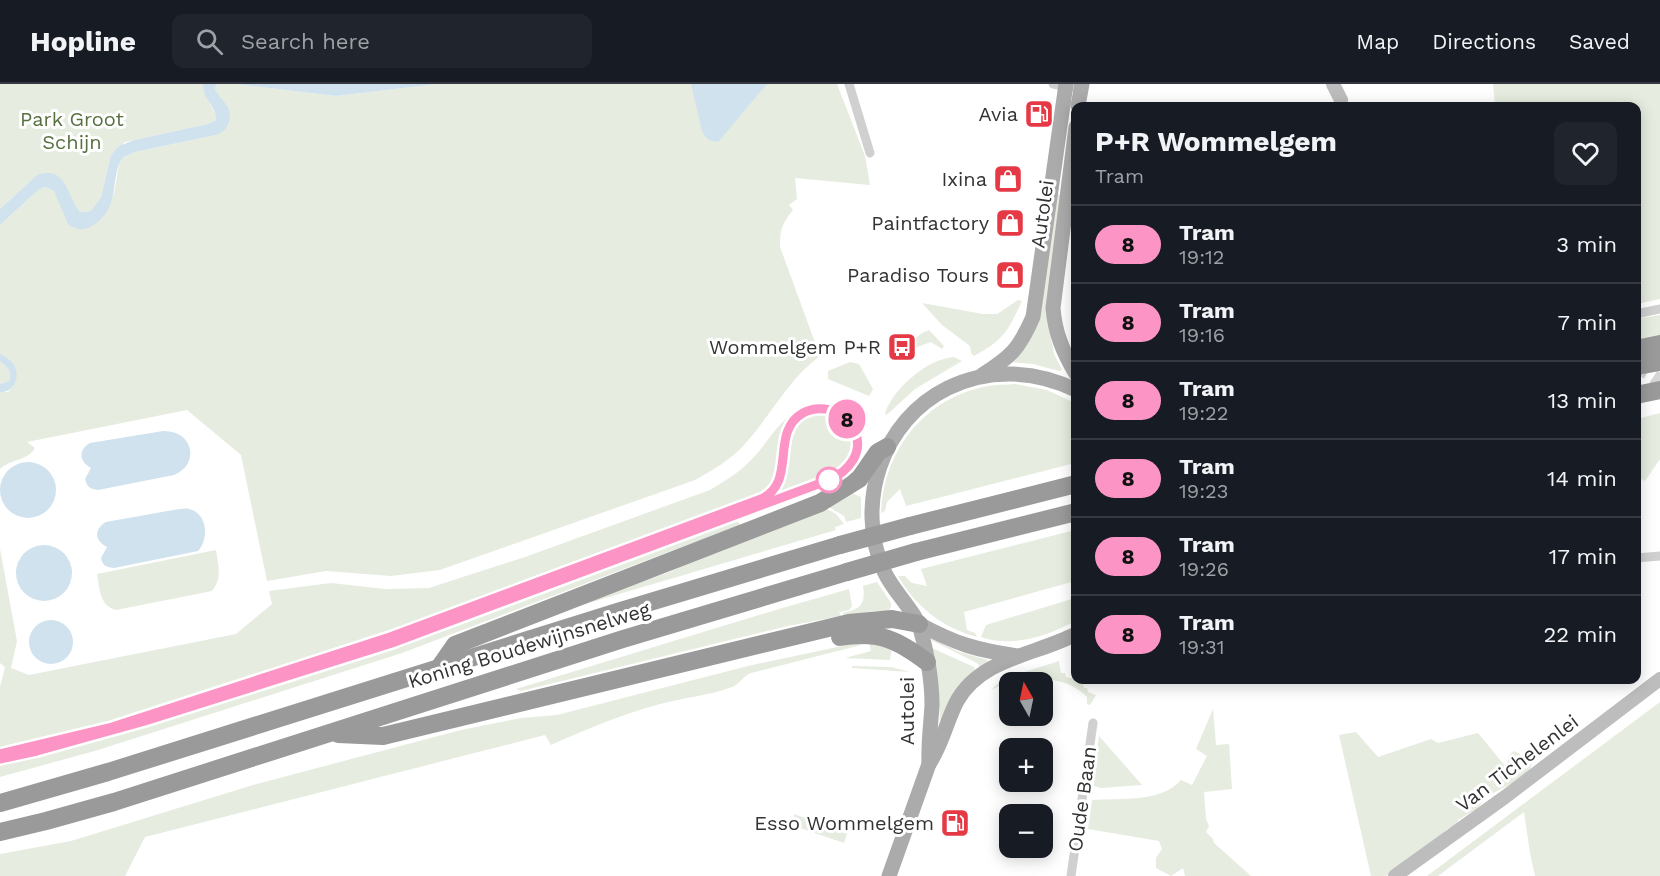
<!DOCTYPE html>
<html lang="en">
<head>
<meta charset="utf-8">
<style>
  body { margin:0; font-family:"Work Sans",sans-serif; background:#20242c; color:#f1f3f6; height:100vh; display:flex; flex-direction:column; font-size:22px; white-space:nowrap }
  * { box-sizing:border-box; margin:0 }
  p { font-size:20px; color:#9ea1a6 }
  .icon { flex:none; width:33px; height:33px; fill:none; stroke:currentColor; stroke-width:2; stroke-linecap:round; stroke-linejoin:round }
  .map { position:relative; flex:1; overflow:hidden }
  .drawer { position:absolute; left:1071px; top:18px; width:570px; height:582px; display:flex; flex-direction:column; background:#171b24; border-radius:12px; box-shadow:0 3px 15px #0003 }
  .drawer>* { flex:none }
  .badge { padding:0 12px; border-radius:20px; font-size:21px; line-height:39px }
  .needle { width:39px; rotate:351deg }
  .controls { position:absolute; left:999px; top:588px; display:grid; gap:12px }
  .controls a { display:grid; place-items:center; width:54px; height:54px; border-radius:12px; background:#171b24; box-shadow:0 3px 15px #0003; font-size:30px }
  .map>.badge { position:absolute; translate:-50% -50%; box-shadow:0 0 0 3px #fff }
  .round { display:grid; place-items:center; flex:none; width:63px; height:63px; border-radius:12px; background:#20242c }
  .headline { display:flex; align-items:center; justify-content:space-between; height:102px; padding:0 24px }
  h1 { font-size:28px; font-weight:700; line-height:45px }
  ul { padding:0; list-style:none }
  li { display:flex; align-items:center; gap:18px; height:78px; padding:0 24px; border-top:2px solid #363941 }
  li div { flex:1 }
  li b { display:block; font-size:22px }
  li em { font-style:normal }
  li .badge { min-width:66px; font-weight:700; text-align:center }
  header { display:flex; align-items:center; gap:36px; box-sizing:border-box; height:84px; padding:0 30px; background:#171b24; border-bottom:2px solid #363941 }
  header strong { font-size:28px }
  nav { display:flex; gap:33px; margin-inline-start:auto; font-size:21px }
  .search { width:420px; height:54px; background:#20242c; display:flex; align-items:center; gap:15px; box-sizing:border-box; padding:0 21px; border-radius:12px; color:#9ea1a6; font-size:22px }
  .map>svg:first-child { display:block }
  .green { fill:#e6ecdf }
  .water { fill:#cfe2ee }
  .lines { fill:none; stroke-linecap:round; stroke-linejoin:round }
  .secondary-tunnel { stroke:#d6d6d6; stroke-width:14; stroke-dasharray:14 7; stroke-linecap:butt }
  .street { stroke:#d0d0d0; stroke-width:9 }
  .secondary { stroke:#bdbdbd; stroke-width:14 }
  .primary { stroke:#ababab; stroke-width:15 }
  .highway { stroke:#9a9a9a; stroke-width:18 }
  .tram { stroke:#888; stroke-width:1.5 }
  .highway-bridge { stroke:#9a9a9a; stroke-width:18 }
  .line-casing { stroke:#fff; stroke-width:14 }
  .line { stroke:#fc95c5; stroke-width:9 }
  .stop-dot { fill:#fff; stroke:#fc95c5; stroke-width:3 }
  .labels { text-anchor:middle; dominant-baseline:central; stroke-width:6; stroke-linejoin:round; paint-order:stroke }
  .poi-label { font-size:20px; fill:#333; stroke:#fff; text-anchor:end }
  .park-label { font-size:20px; fill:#56703f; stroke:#fff }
  .street-label { font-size:20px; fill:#333; stroke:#fff }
</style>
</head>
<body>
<header>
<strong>Hopline</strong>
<div class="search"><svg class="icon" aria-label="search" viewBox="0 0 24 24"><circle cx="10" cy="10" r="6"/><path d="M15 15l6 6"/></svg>Search here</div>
<nav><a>Map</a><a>Directions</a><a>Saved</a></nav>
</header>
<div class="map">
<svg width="1660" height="792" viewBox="0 0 1660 792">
  <rect width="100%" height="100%" fill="#fff"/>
  <g class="green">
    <polygon points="0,0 203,0 203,6 217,33 216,36 208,40 125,58 111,71 101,113 91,127 80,128 37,91 0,125"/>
    <path d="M217 0H236L336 12 437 0H837L865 72 870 101 795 94 797 115 789 121 793 126C782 140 780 145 780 163L820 272C788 295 770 333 744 361 730 376 713 386 695 396L440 486 391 492 326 487 267 497 241 371 187 326 27 358 35 364C28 377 10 375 0 385V308H8C23 292 15 281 0 269V141L38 106 45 103 54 107 56 111 93 141C110 127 114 113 117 92 118 85 119 79 123 73L135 68 216 51 227 21 217 10 215 4Z"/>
    <polygon points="1493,0 1660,0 1660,215 1637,220 1636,22 1495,22"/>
    <polygon points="1055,110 1060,111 1047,233 1054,270 1062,286 1059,287 1033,280 1011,278 1018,273 1028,259"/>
    <path d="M1018 216 1022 217C1008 247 1004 256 974 272L971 269 970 262 942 241 922 219 983 230H997Z"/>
    <polygon points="1660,231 1660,253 1637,258 1636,235"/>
    <path d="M929 246 944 262 942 265 931 258 909 266 906 260C915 256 918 250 929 246Z"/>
    <path d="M954 273 962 277 915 305 890 328 886 331 885 329C894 304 927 275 954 273Z"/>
    <path d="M0 277C7 283 13 287 9 297L0 300Z"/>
    <polygon points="850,278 859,280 873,305 869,312 828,295 828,287"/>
    <path d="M1015 300 1047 306 1075 319V379L906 422 900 405 887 418 885 427 881 429C884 366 924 314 988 302 997 300 1006 301 1015 300Z"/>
    <path d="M828 320 839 323 851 329 854 334 861 351 862 361 859 378 848 388 826 394 734 429 740 441 402 569 98 666 0 693V603L5 583 0 579V465L17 557 11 584 29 591 236 550 272 520 269 507 331 499 385 505 429 504 525 473 710 406C723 398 737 390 748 379 778 350 779 323 828 320Z"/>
    <polygon points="1660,329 1660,375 1645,397 1637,393 1637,335"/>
    <polygon points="852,409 861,413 861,434 846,438 844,432 829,423"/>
    <polygon points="827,425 836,430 844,440 835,443 836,446 555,529 670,488 704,471"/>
    <path d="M1075 446V497L964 528 967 546 975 549 977 553C943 544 915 522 898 492H905L912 499 927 502 921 485Z"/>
    <path d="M216 466C218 481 223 494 212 507L116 526C99 521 100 505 97 490Z"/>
    <path d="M877 498 891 519V523L888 527H874L844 532 843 529C860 525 866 521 863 502Z"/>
    <polygon points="849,505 852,522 849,526 839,528 841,532 788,542 521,607 516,605 779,525"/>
    <path d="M1075 514V537C1048 552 1012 564 981 553L986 541Z"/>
    <polygon points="931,554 959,568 988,576 987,579 980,583 977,579 931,556"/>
    <path d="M866 557H878L892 563 890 576 845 574 871 567 869 559 751 589C743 592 740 600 732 603 712 611 682 614 660 620 622 630 587 645 551 661L545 651 145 753 125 792H0V770L71 757 253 701 461 646 521 634 557 631 752 581Z"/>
    <polygon points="932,564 974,583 975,587 943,637 940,636 937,589"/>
    <path d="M1059 577 1061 589H1065L1066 593 1075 595 1076 599 1083 600 1084 604H1087L1088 608 1096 611 1090 621 1087 620V613C1064 589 1020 591 991 606L1003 595Z"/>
    <polygon points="852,582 891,583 910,588 852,584"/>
    <polygon points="1660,618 1660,792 1535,792 1530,769 1524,728 1438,792 1427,792"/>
    <path d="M1213 625 1216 661 1229 660 1232 705 1204 708 1206 735 1209 742 1206 748 1213 755 1214 759 1251 792H1185L1183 784 1171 792 1156 784V774L1162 765 1159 757 1088 745 1092 716C1120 714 1161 719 1181 696L1192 701 1207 672 1196 665Z"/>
    <polygon points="1356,648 1378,673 1431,655 1438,659 1478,649 1506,683 1510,670 1514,667 1527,674 1532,680 1530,685 1520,695 1486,713 1478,724 1458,736 1457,742 1447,745 1441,752 1386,792 1371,792 1339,651"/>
    <polygon points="1099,652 1142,701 1101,704 1094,702 1094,693"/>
    <polygon points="794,730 847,750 844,759 794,742"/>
  </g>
  <g class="water">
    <path d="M203 0H217L215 4C217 11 222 14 226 20 234 32 229 47 216 51L135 68 123 73C108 95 123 125 90 143 82 147 74 145 68 140L54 107 45 103 38 106 0 141V125L37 91C67 81 66 111 80 128L91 127 101 113 111 71 119 62 134 56 208 40 216 36C217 22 202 15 203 0Z"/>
    <polygon points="236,0 437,0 336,12"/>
    <path d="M691 0H767L719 57C711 59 706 55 702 47Z"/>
    <path d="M0 269C5 273 13 277 15 283 20 295 13 309 0 308V300L9 297C13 287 7 283 0 277Z"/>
    <path d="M163 347C193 346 201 380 174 391L98 406C90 405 87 403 85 395L91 384C79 377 78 366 90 359Z"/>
    <circle cx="28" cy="406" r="28"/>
    <path d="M179 425C182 425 186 424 189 425 208 429 209 456 198 467L114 484C106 483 103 482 101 474L107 463C94 456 94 445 106 438Z"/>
    <circle cx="44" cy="489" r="28"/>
    <circle cx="51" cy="558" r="22"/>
  </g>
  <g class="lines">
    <polyline class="secondary-tunnel" points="1636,281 1660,297"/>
    <g class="street">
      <polyline points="849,0 870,69"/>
      <polyline points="1053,0 1081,5"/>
      <polyline points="1636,230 1660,225"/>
      <polyline points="1636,474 1660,472"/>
      <polyline points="1071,792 1093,639"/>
    </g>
    <g class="secondary">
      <polyline points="1333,0 1341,16 1341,22"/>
      <polyline points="1395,792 1505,713 1660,595"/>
    </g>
    <g class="primary">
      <polyline points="1078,22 1082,0"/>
      <path d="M1076 43 1053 224C1055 249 1063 268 1076 290"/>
      <path d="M982 291C1011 273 1019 265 1033 233L1066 0"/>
      <path d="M919 540C956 560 976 566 1018 572"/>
      <path d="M929 680C928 660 931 640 932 621 932 595 927 569 920 544 915 527 892 506 884 487 854 420 882 336 948 304 989 284 1035 286 1076 306"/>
      <path d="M889 792 929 680C943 659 946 638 957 617 981 574 1036 571 1076 550"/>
    </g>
    <g class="highway">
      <polyline points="1636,265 1660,260"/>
      <polyline points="1636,282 1660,278"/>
      <polyline points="1636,311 1660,306"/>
      <polyline points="910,442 1076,400"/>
      <polyline points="916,468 1076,428"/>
      <path d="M840 553C878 546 898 556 927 578"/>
      <polyline points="439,584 455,561 820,419 859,395 878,368 887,363"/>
      <polyline points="338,650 383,652 849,539 892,535 919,540"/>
      <polyline points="0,719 108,688 617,528 840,461"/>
      <polyline points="0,748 46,737 114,718 623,555 847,488"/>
    </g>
    <path class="tram" d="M0 670 112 643 390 553 761 415C800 397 767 338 811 326 854 313 879 375 829 396L409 553 161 632 90 653 0 675"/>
    <g class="highway-bridge">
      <polyline points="840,461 910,442"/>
      <polyline points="847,488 916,468"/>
    </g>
  </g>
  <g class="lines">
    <g class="line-casing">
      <path id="line" d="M0 670 112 643 390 553 761 415C798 398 769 348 803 329 810 325 817 324 825 325 837 326 848 334 854 345 865 368 849 387 829 396L392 559 145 637 37 667 0 675"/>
    </g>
    <use href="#line" class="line"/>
  </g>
  <defs>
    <g id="fuel-square" transform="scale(1.5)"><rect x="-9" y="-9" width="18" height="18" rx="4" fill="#e63946" stroke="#fff"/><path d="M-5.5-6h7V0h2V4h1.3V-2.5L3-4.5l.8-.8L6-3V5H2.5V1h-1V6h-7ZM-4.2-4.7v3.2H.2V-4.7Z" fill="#fff"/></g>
    <g id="shop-square" transform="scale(1.5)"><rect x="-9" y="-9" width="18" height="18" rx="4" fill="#e63946" stroke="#fff"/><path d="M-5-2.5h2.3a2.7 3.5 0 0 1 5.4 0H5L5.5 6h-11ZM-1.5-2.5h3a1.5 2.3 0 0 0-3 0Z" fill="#fff"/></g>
    <g id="bus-square" transform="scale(1.5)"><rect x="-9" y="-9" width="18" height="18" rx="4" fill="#e63946" stroke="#fff"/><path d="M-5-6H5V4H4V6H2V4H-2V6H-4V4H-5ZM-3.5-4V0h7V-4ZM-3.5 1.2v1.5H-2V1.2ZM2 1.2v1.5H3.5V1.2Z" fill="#fff"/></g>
  </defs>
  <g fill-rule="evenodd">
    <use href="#fuel-square" x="1039" y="30"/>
    <use href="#shop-square" x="1008" y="95"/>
    <use href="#shop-square" x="1010" y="139"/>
    <use href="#shop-square" x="1010" y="191"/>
    <use href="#bus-square" x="902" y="263"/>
    <use href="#fuel-square" x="955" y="739"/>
  </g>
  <circle class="stop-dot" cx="829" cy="396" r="12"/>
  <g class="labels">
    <g class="poi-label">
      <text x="1018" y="30">Avia</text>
      <text x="987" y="95">Ixina</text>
      <text x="989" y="139">Paintfactory</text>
      <text x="989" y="191">Paradiso Tours</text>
      <text x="881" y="263">Wommelgem P+R</text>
      <text x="934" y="739">Esso Wommelgem</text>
    </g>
    <g class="park-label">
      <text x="72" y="35">Park Groot<tspan x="72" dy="23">Schijn</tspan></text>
    </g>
    <g class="street-label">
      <text transform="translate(1042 130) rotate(-82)">Autolei</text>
      <text transform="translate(529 561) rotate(-17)">Koning Boudewijnsnelweg</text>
      <text transform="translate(907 627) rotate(-90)">Autolei</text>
      <text transform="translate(1517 679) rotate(-37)">Van Tichelenlei</text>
      <text transform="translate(1082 715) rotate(-82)">Oude Baan</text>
    </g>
  </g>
</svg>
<div class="controls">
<a><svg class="needle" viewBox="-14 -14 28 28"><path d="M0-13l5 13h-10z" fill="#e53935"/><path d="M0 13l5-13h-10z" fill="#9ea1a6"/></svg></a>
<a>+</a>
<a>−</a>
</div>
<b class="badge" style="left:847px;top:335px;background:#fc95c5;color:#111">8</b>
<section class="drawer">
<div class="headline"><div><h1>P+R Wommelgem</h1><p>Tram</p></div><a class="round"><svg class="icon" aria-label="heart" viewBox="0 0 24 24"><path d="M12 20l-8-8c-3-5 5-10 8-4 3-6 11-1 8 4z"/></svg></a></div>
<ul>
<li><span class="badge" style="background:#fc95c5;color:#111">8</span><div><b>Tram</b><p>19:12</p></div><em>3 min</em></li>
<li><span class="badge" style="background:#fc95c5;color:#111">8</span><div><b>Tram</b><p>19:16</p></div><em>7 min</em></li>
<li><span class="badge" style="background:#fc95c5;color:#111">8</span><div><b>Tram</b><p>19:22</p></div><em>13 min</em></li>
<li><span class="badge" style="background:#fc95c5;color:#111">8</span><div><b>Tram</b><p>19:23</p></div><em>14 min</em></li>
<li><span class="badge" style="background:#fc95c5;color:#111">8</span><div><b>Tram</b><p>19:26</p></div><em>17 min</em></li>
<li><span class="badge" style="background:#fc95c5;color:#111">8</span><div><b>Tram</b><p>19:31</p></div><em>22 min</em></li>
</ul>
</section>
</div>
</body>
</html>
